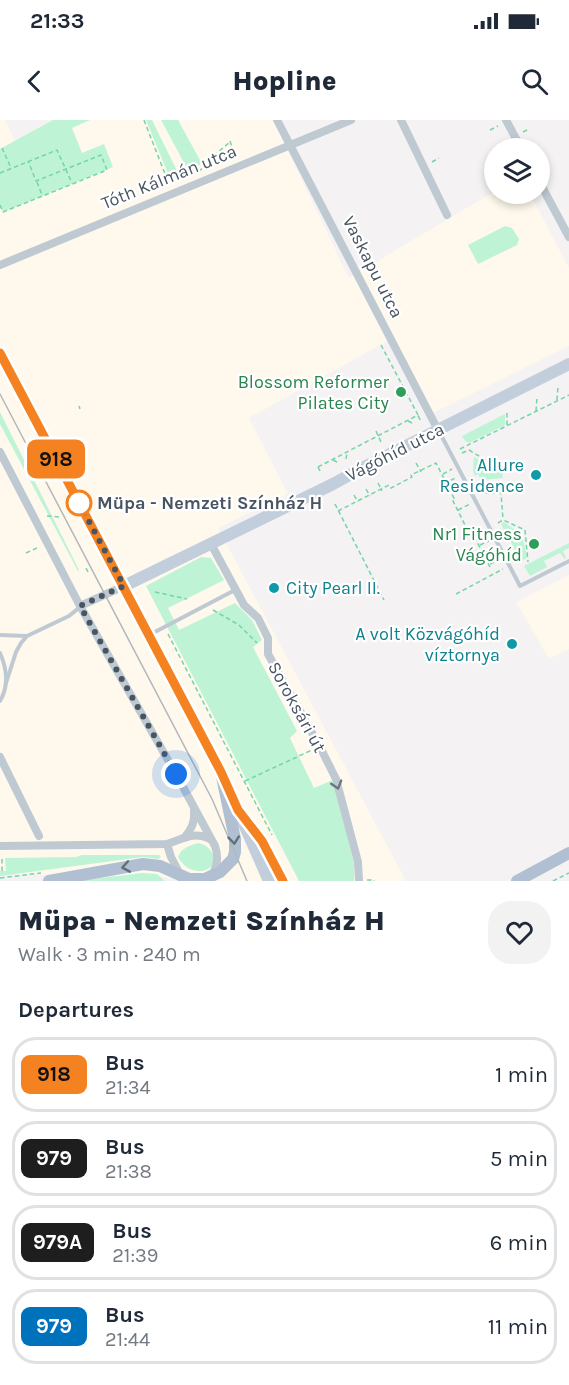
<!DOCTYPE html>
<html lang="en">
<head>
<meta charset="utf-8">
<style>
  body { margin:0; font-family:Karla,sans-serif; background:#f2f2f3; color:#1f2937; height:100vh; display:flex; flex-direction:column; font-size:22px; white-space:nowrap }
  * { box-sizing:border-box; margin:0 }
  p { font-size:20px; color:#747a83 }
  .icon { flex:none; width:33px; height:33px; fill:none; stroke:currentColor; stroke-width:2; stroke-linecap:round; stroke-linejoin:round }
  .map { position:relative; height:761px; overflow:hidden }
  .sheet { display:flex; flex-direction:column; background:#fff; flex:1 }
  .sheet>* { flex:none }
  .badge { padding:0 12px; border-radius:9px; font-size:21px; line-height:39px }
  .tools { position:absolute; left:484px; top:18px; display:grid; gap:12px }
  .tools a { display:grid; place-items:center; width:66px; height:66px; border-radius:50%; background:#fff; box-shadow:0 3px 9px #0003; font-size:30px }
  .you { position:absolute; width:30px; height:30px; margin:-15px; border:4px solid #fff; border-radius:50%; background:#1a73e8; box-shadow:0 0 0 9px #1a73e833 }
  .map>.badge { position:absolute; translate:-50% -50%; box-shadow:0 0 0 3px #fff }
  h2 { padding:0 18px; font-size:22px; line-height:54px }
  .round { display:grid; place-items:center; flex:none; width:63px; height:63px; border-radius:24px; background:#f2f2f3 }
  .headline { display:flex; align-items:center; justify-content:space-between; height:102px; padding:0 18px }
  h1 { font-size:28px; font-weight:800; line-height:45px }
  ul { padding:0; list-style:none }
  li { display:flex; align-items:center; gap:18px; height:75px; margin:0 12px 9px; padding:0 6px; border:3px solid #e0e1e3; border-radius:24px }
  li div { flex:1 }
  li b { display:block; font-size:22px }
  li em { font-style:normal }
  li .badge { min-width:66px; font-weight:700; text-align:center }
  .status { display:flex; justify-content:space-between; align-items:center; height:42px; padding:0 30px; background:#fff; direction:ltr }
  .status svg { height:16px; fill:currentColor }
  header { display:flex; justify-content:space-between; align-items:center; height:78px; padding:0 18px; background:#fff; font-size:27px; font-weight:800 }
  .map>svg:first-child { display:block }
  .commercial { fill:#fef9ec }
  .green { fill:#bef4d5 }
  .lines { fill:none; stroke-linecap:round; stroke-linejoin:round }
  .path { stroke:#73d5a8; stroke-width:1.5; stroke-dasharray:4.5 3; stroke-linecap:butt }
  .lane { stroke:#bfc9d2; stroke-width:4 }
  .street { stroke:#bfc9d2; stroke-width:8 }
  .secondary { stroke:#c3cedc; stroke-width:12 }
  .primary { stroke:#b0c0d2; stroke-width:12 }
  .tram { stroke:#b3b7bd; stroke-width:1.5 }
  .oneway { stroke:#6c7783 }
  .oneway2 { stroke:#626f7d }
  .line-casing { stroke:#fff; stroke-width:14 }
  .line { stroke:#f58220; stroke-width:9 }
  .walk { stroke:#485461; stroke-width:6; stroke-dasharray:0 10.8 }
  .leisure-dot { fill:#2e9e5b; stroke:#fff; stroke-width:2 }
  .culture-dot { fill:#0f9aa8; stroke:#fff; stroke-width:2 }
  .stop-dot { fill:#fff; stroke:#f58220; stroke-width:3 }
  .labels { text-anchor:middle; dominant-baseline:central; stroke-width:4.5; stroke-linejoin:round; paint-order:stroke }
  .street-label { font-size:18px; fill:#485461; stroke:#fff }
  .leisure-label { font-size:18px; fill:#27864d; stroke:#fff; text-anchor:end }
  .culture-label { font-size:18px; fill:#0d838f; stroke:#fff; text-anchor:end }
  .stop-label { font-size:18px; font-weight:bold; fill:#485461; stroke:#fff; text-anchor:start }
</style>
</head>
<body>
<div class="status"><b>21:33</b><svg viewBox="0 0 49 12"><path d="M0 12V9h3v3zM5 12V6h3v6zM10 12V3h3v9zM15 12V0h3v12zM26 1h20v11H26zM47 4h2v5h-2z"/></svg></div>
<header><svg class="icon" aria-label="back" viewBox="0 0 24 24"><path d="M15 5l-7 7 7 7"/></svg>Hopline<svg class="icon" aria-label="search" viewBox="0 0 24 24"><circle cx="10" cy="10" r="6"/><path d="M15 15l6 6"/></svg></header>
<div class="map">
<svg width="569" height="761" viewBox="0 0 569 761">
  <rect width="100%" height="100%" fill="#f4f2f2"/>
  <g class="commercial">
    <polygon points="0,0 5,0 15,21 53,0 273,0 349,158 495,71 495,74 530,74 569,148 569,226 433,293 393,218 249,298 288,374 218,408 406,761 209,761 157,757 0,754"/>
    <polygon points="569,455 569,529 549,539 516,482"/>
  </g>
  <g class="green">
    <polygon points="53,0 90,0 72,8 82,33 104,24 113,47 3,92 0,85 0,29"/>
    <polygon points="146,0 152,0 180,57 171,61"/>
    <polygon points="161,0 178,0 201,42 197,50 190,54"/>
    <polygon points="505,106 512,108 519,119 517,125 478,144 468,125"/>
    <polygon points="0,292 79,450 78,451 0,304"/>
    <polygon points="505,294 505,305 469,323 465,321 462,316"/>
    <polygon points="474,337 502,352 503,358 481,360 478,354 475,356 473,351"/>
    <polygon points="504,402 522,415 527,438 521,441 501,404"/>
    <polygon points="569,423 569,428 563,431 566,438 565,439 560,433 544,441 547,447 530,456 524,446"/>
    <polygon points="201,437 211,438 224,460 168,488 179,510 235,483 252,500 262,520 253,527 297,611 290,618 314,668 333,660 354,743 354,761 299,761 146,466"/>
    <path d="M199 723C205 725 207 726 211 731 224 751 190 761 178 737 181 728 190 725 199 723Z"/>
    <polygon points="82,735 159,735 161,737 158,739 143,737 0,756 0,751 6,751 5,738 76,737"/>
    <polygon points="142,753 157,754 165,761 77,761"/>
  </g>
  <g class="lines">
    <g class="path">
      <polyline points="144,0 169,64"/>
      <polyline points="490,10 498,6"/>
      <polyline points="523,12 529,9"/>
      <polyline points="230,21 235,37"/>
      <polyline points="2,28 11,48"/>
      <polyline points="432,42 439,38"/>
      <polyline points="199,52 203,47 218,37 210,39 230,22"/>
      <polyline points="0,53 57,30 72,63"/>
      <polyline points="37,62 42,75"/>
      <polyline points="0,85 3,92 107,50 101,35 36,61 28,41"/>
      <polyline points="557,280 558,266"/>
      <polyline points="79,286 80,289"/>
      <polyline points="536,291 537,277"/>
      <polyline points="418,296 421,301"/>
      <polyline points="408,301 414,304"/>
      <polyline points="507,305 507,291"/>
      <polyline points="376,311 381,322"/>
      <polyline points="460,329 569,275"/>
      <polyline points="462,333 469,330 502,350"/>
      <polyline points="346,339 347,333"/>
      <polyline points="333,340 339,343"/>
      <polyline points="416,343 421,352"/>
      <polyline points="318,347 418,295 381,225"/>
      <polyline points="318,347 321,353"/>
      <polyline points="443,354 452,349"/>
      <polyline points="378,363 382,371"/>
      <polyline points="444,364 457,357"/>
      <polyline points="449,366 458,362"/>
      <polyline points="366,369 370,376"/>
      <polyline points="483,373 501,373 503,399"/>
      <polyline points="354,375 358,382"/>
      <polyline points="335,384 384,480"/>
      <polyline points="458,390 470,384"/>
      <polyline points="338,391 389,365 391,368 412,357 411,355 436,343 455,380 453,381 468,411 471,410 490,447"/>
      <polyline points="47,396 60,397"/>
      <polyline points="498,403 503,400 525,410 528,442"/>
      <polyline points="472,418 485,411"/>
      <polyline points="480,425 489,421"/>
      <polyline points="26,433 39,427"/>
      <polyline points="484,433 493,429"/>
      <polyline points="490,444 499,440"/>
      <polyline points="86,448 88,452"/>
      <polyline points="155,472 187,479"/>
      <polyline points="456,474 503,449"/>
      <polyline points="213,490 239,505 257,523"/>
      <polyline points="168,514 272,715"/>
      <polyline points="245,661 312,630"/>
      <polyline points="2,751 2,736"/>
      <polyline points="0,758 41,753"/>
      <polyline points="367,760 374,760 374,761"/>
      <polyline points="553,761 569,753"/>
    </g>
    <g class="lane">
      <polyline points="440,313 520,466 569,441"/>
      <polyline points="151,514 235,470"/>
      <polyline points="0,515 26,516"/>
      <path d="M0 533C7 549 9 566 0 581"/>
      <polyline points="6,563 16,532 21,523 27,516 69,496 80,487"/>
    </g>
    <g class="street">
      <polyline points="277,0 438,310"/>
      <polyline points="401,0 447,95"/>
      <polyline points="506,0 521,28"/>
      <polyline points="540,63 569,117"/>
      <polyline points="0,145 351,0"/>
      <path d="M0 332 80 486 176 654 215 726C219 738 217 745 212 756"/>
      <polyline points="211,424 244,485 258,498 268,518 268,534 320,627 336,659 358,742 359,761"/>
      <polyline points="80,486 124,466"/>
      <polyline points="0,637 39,716"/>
      <path d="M185 717C192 708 195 702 194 690"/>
      <polyline points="167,724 171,737 181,756"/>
      <path d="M0 726 167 724C183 719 194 711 210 719"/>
    </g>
    <g class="secondary">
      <polyline points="0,233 221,652 269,761"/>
      <polyline points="124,466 333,364 364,347 569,244"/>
      <polyline points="250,705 262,721 283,761"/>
    </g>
    <g class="primary">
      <polyline points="49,761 143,744 160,746 189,759 205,759 220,752 233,739 235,732 235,719 221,652"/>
      <polyline points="517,761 569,733"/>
    </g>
    <polyline class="tram" points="0,274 212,679 247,761"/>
  </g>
  <defs><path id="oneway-chevron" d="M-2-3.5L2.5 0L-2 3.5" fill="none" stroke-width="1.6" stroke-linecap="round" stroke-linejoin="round" transform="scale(1.5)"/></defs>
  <use class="oneway" href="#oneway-chevron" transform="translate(337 665) rotate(73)"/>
  <g class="oneway2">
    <use href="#oneway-chevron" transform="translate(234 720) rotate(84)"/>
    <use href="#oneway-chevron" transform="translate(126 747) rotate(170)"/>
  </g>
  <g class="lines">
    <g class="line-casing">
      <polyline id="line" points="0,233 221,652 238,690 262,721 283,761"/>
    </g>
    <use href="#line" class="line"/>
    <polyline class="walk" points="79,383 124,466 80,486 176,654"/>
  </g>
  <g class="leisure-dot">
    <circle cx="401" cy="272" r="6"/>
    <circle cx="534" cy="424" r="6"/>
  </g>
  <g class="culture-dot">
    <circle cx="536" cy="355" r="6"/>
    <circle cx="274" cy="468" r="6"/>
    <circle cx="512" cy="524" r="6"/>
  </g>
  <circle class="stop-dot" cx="79" cy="383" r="12"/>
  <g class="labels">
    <g class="street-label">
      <text transform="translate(169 57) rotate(-22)">Tóth Kálmán utca</text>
      <text transform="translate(373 147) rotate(63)">Vaskapu utca</text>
      <text transform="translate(395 332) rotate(-27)">Vágóhíd utca</text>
      <text transform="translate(297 587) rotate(61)">Soroksári út</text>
    </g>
    <g class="leisure-label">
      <text x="389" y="262">Blossom Reformer<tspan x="389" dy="21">Pilates City</tspan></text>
      <text x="522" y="414">Nr1 Fitness<tspan x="522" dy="21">Vágóhíd</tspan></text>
    </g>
    <g class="culture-label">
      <text x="524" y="345">Allure<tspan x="524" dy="21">Residence</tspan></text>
      <text x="286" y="468" text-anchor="start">City Pearl II.</text>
      <text x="500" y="514">A volt Közvágóhíd<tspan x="500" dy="21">víztornya</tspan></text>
    </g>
    <g class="stop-label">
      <text x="97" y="383">Müpa - Nemzeti Színház H</text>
    </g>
  </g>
</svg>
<div class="tools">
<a><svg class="icon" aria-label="layers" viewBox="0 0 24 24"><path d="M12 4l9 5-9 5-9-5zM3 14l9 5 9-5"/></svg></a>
</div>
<div class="you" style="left:176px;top:654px"></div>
<b class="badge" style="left:56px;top:339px;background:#f58220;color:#111">918</b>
</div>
<section class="sheet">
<div class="headline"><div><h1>Müpa - Nemzeti Színház H</h1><p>Walk · 3 min · 240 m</p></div><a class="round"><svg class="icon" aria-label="heart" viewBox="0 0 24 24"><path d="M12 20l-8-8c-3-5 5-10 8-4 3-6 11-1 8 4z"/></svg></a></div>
<h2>Departures</h2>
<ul>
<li><span class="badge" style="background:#f58220;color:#111">918</span><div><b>Bus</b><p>21:34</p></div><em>1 min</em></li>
<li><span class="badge" style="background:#1e1e1e;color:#fff">979</span><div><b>Bus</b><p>21:38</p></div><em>5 min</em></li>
<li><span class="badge" style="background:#1e1e1e;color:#fff">979A</span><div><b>Bus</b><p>21:39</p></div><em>6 min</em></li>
<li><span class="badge" style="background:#0072bc;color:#fff">979</span><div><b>Bus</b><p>21:44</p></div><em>11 min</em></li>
</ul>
</section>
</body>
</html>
